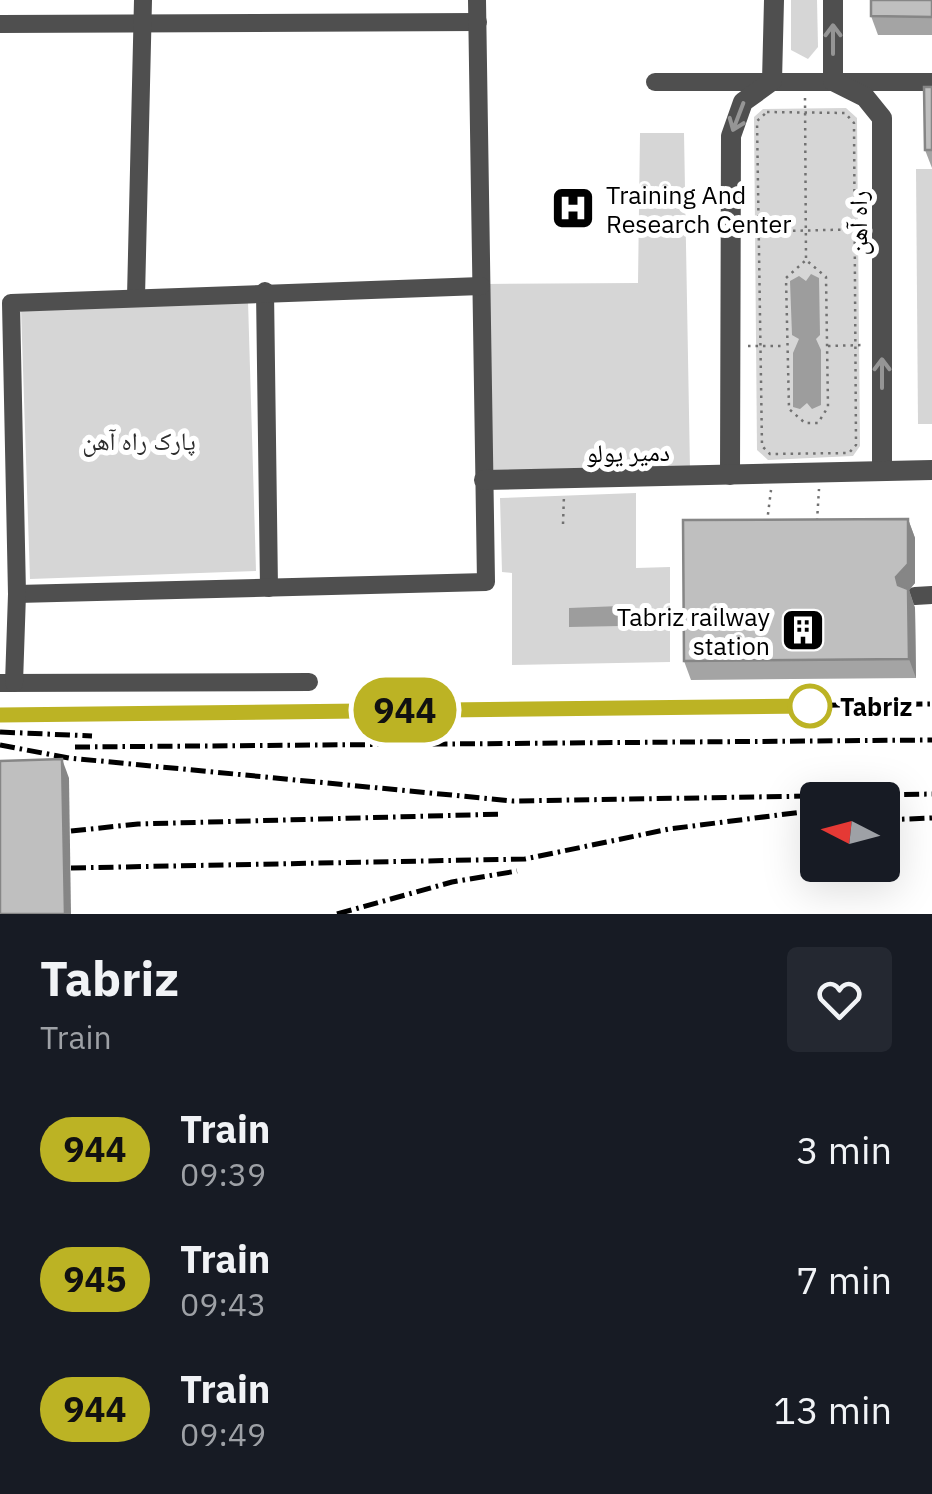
<!DOCTYPE html>
<html lang="en">
<head>
<meta charset="utf-8">
<style>
  body { margin:0; font-family:"IBM Plex Sans","Noto Naskh Arabic",sans-serif; background:#242831; color:#f1f3f6; height:100vh; display:flex; flex-direction:column; font-size:38px; white-space:nowrap }
  * { box-sizing:border-box; margin:0 }
  p { font-size:32px; color:#9ea1a6 }
  .icon { flex:none; width:55px; height:55px; fill:none; stroke:currentColor; stroke-width:2; stroke-linecap:round; stroke-linejoin:round }
  .map { position:relative; height:914px; overflow:hidden }
  .panel { display:flex; flex-direction:column; background:#171b24; flex:1 }
  .panel>* { flex:none }
  .badge { padding:0 20px; border-radius:32px; font-size:35px; line-height:65px }
  .needle { width:65px; rotate:276deg }
  .fabs { position:absolute; left:800px; top:782px; display:grid; gap:20px }
  .fabs a { display:grid; place-items:center; width:100px; height:100px; border-radius:10px; background:#171b24; box-shadow:0 10px 40px #0002; font-size:50px }
  .map>.badge { position:absolute; translate:-50% -50%; box-shadow:0 0 0 5px #fff }
  .round { display:grid; place-items:center; flex:none; width:105px; height:105px; border-radius:10px; background:#242831 }
  .headline { display:flex; align-items:center; justify-content:space-between; height:170px; padding:0 40px }
  h1 { font-size:48px; font-weight:700; line-height:75px }
  ul { padding:0; list-style:none }
  li { display:flex; align-items:center; gap:30px; height:130px; padding:0 40px }
  li div { flex:1 }
  li b { display:block; font-size:38px }
  li em { font-style:normal }
  li .badge { min-width:110px; font-weight:700; text-align:center }
  .map>svg:first-child { display:block }
  .green { fill:#d6d6d6 }
  .water { fill:#9d9d9d }
  .lines { fill:none; stroke-linecap:round; stroke-linejoin:round }
  .path { stroke:#717171; stroke-width:2.5; stroke-dasharray:2.5 5; stroke-linecap:butt }
  .minor { stroke:#4f4f4f; stroke-width:18 }
  .tertiary { stroke:#4f4f4f; stroke-width:20 }
  .rail { stroke:#000; stroke-width:5; stroke-dasharray:15 5 2.5 5; stroke-linecap:butt }
  .wall { fill:#a4a4a4 }
  .shaded-wall { fill:#868686 }
  .building { fill:#bfbfbf; stroke:#868686; stroke-width:2.5 }
  .oneway { stroke:#959595 }
  .line-casing { stroke:#fff; stroke-width:22 }
  .line { stroke:#bcb324; stroke-width:15 }
  .stop-dot { fill:#fff; stroke:#bcb324; stroke-width:5 }
  .labels { text-anchor:middle; dominant-baseline:central; stroke-width:10; stroke-linejoin:round; paint-order:stroke }
  .poi-label { font-size:25px; fill:#000; stroke:#fff; text-anchor:start }
  .street-label { font-size:25px; fill:#000; stroke:#fff }
  .park-label { font-size:25px; fill:#2d2d2d; stroke:#fff }
  .stop-label { font-size:25px; font-weight:bold; fill:#000; stroke:#fff; text-anchor:start }
</style>
</head>
<body>
<div class="map">
<svg width="932" height="914" viewBox="0 0 932 914">
  <rect width="100%" height="100%" fill="#fff"/>
  <g class="green">
    <polygon points="791,0 817,0 818,47 808,59 791,50"/>
    <polygon points="846,108 857,118 860,446 853,456 768,460 757,450 754,117 763,109"/>
    <polygon points="640,133 684,133 690,469 489,475 485,284 638,283"/>
    <polygon points="916,169 932,169 932,424 918,424"/>
    <polygon points="248,301 256,571 30,579 21,309"/>
    <polygon points="636,493 636,568 670,567 670,662 512,665 512,573 502,572 500,498"/>
  </g>
  <g class="water">
    <polygon points="811,274 819,278 820,335 816,339 821,350 821,405 812,409 807,403 800,409 793,407 793,353 799,339 792,335 790,281 799,276 806,281"/>
    <polygon points="620,606 620,626 569,627 569,608"/>
  </g>
  <g class="lines">
    <g class="path">
      <polyline points="805,98 806,260 826,277 828,407 818,423 805,423 789,409 786,278 806,260"/>
      <polygon points="767,112 845,113 854,123 856,445 849,453 770,454 762,446 757,121"/>
      <polyline points="748,232 865,229"/>
      <polyline points="748,346 785,346"/>
      <polyline points="828,346 865,345"/>
      <polyline points="817,521 819,489"/>
      <polyline points="767,522 771,490"/>
      <polyline points="563,524 564,495"/>
    </g>
    <g class="minor">
      <polyline points="0,24 478,22"/>
      <polyline points="655,82 932,82"/>
      <polyline points="265,291 269,588"/>
      <polyline points="136,297 143,0"/>
      <polyline points="17,594 486,582 477,0"/>
      <polyline points="915,596 932,595"/>
      <polyline points="0,683 309,682"/>
      <polyline points="14,683 17,594 11,303 481,286"/>
    </g>
    <g class="tertiary">
      <polyline points="833,0 833,81 865,97 882,118 882,471"/>
      <polyline points="730,475 731,136 743,102 772,81 774,0"/>
      <polyline points="484,480 932,470"/>
    </g>
    <g class="rail">
      <polyline points="0,715 932,704"/>
      <polyline points="0,732 92,736"/>
      <polyline points="0,745 69,758 513,801 932,794"/>
      <polyline points="75,747 932,740"/>
      <polyline points="882,820 932,818"/>
      <polyline points="71,831 138,824 503,814"/>
      <polyline points="71,868 525,859 669,829 818,810"/>
      <polyline points="337,914 452,882 517,871"/>
    </g>
  </g>
  <g class="wall">
    <polygon points="932,0 932,35 878,35 871,16"/>
    <polygon points="932,87 932,168 925,150"/>
    <polygon points="908,519 915,538 915,583 909,590 915,608 916,678 691,680 684,661"/>
  </g>
  <g class="shaded-wall">
    <polygon points="908,519 915,538 915,583 909,590 915,608 916,678 909,659 903,596 896,577"/>
    <polygon points="62,759 69,778 71,914 65,914"/>
  </g>
  <g class="building">
    <polygon points="871,0 932,0 932,17 871,16"/>
    <polygon points="924,87 932,87 932,150 925,150"/>
    <polygon points="908,519 908,564 896,577 898,585 908,589 909,659 684,661 683,520"/>
    <polygon points="62,759 65,914 0,914 0,761"/>
  </g>
  <defs><path id="oneway-shaft" d="M-6 0H5M1.5-3L5.5 0L1.5 3" fill="none" stroke-width="1.6" stroke-linecap="round" stroke-linejoin="round" transform="scale(2.5)"/></defs>
  <g class="oneway">
    <use href="#oneway-shaft" transform="translate(833 39) rotate(-90)"/>
    <use href="#oneway-shaft" transform="translate(738 117) rotate(111)"/>
    <use href="#oneway-shaft" transform="translate(882 373) rotate(-90)"/>
  </g>
  <g class="lines">
    <g class="line-casing">
      <polyline id="line" points="0,715 810,706"/>
    </g>
    <use href="#line" class="line"/>
  </g>
  <defs>
    <g id="hospital-square" transform="scale(2.25)"><rect x="-9" y="-9" width="18" height="18" rx="4" fill="#000" stroke="#fff"/><path d="M-5-5h3v3.5h4V-5h3V5h-3V1.5h-4V5h-3Z" fill="#fff"/></g>
    <g id="building-square" transform="scale(2.25)"><rect x="-9" y="-9" width="18" height="18" rx="4" fill="#000" stroke="#fff"/><path d="M-4-6H4V6H1V3H-1V6H-4ZM-2.5-4.3h1.7v1.8h-1.7ZM.8-4.3h1.7v1.8H.8ZM-2.5-1h1.7V.8h-1.7ZM.8-1h1.7V.8H.8Z" fill="#fff"/></g>
  </defs>
  <g fill-rule="evenodd">
    <use href="#hospital-square" x="573" y="208"/>
    <use href="#building-square" x="803" y="630"/>
  </g>
  <circle class="stop-dot" cx="810" cy="706" r="20"/>
  <g class="labels">
    <g class="poi-label">
      <text x="606" y="194">Training And<tspan x="606" dy="29">Research Center</tspan></text>
      <text x="770" y="616" text-anchor="end">Tabriz railway<tspan x="770" dy="29">station</tspan></text>
    </g>
    <g class="street-label">
      <text transform="translate(857 223) rotate(-90)">راه آهن</text>
      <text transform="translate(628 452) rotate(-1)">دمیر یولو</text>
    </g>
    <g class="park-label">
      <text x="139" y="440">پارک راه آهن</text>
    </g>
    <g class="stop-label">
      <text x="840" y="706">Tabriz</text>
    </g>
  </g>
</svg>
<div class="fabs">
<a><svg class="needle" viewBox="-14 -14 28 28"><path d="M0-13l5 13h-10z" fill="#e53935"/><path d="M0 13l5-13h-10z" fill="#9ea1a6"/></svg></a>
</div>
<b class="badge" style="left:405px;top:710px;background:#bcb324;color:#111">944</b>
</div>
<section class="panel">
<div class="headline"><div><h1>Tabriz</h1><p>Train</p></div><a class="round"><svg class="icon" aria-label="heart" viewBox="0 0 24 24"><path d="M12 20l-8-8c-3-5 5-10 8-4 3-6 11-1 8 4z"/></svg></a></div>
<ul>
<li><span class="badge" style="background:#bcb324;color:#111">944</span><div><b>Train</b><p>09:39</p></div><em>3 min</em></li>
<li><span class="badge" style="background:#bcb324;color:#111">945</span><div><b>Train</b><p>09:43</p></div><em>7 min</em></li>
<li><span class="badge" style="background:#bcb324;color:#111">944</span><div><b>Train</b><p>09:49</p></div><em>13 min</em></li>
</ul>
</section>
</body>
</html>
